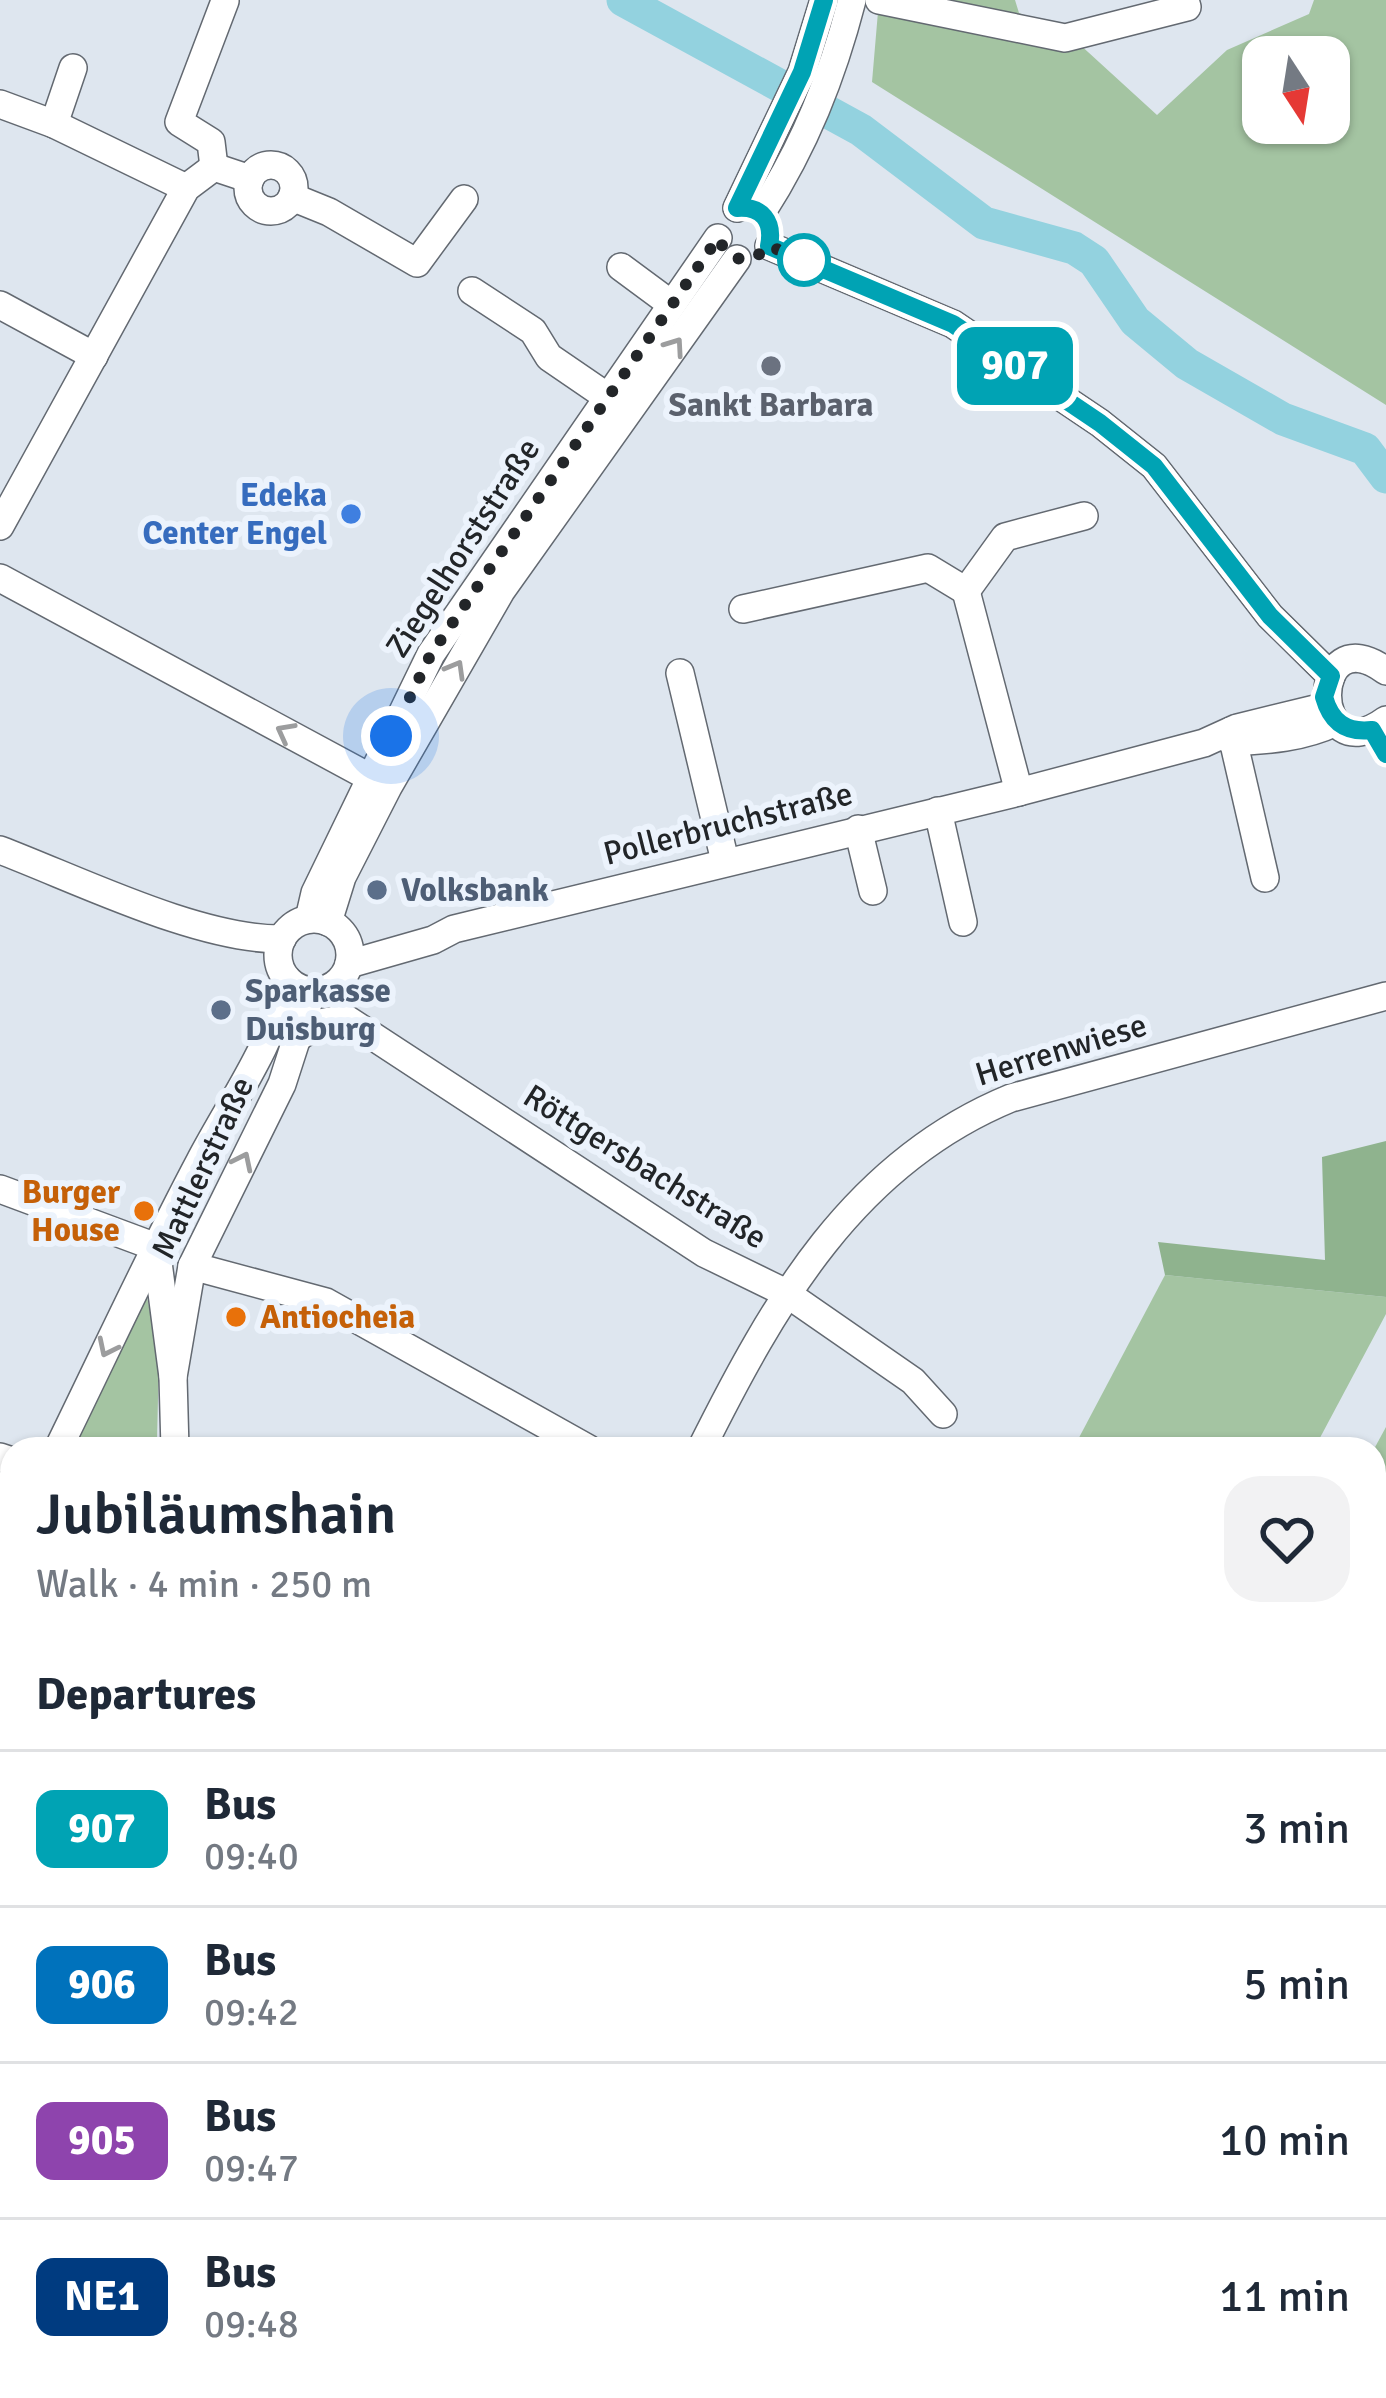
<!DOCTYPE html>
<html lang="en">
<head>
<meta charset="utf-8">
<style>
  body { margin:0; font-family:Signika,sans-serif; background:#f2f2f3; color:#1f2937; height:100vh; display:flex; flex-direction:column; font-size:45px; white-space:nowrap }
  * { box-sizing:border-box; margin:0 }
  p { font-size:39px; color:#747a83 }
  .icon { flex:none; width:66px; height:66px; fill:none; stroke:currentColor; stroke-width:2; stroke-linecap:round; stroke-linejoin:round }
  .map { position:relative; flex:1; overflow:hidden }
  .sheet { position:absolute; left:0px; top:1437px; width:1386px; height:963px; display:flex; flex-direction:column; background:#fff; border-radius:36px 36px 0 0; box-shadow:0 3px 9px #0004 }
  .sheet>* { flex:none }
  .badge { padding:0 24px; border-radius:18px; font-size:42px; line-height:78px }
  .needle { width:78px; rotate:168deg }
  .controls { position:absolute; left:1242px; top:36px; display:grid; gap:24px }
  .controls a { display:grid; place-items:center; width:108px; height:108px; border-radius:24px; background:#fff; box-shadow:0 3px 9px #0004; font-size:60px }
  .you { position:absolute; width:60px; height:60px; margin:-30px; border:9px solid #fff; border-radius:50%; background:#1a73e8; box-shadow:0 0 0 18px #1a73e833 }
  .map>.badge { position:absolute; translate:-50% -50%; box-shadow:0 0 0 6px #fff }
  h2 { padding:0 36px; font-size:45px; line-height:108px }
  .round { display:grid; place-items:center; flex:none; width:126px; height:126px; border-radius:36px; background:#f2f2f3 }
  .overview { display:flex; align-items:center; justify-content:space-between; height:204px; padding:0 36px }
  h1 { font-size:57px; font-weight:600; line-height:90px }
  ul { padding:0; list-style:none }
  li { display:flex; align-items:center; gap:36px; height:156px; padding:0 36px; border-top:3px solid #e0e1e3 }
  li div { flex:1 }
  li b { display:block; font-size:45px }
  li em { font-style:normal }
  li .badge { min-width:132px; font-weight:700; text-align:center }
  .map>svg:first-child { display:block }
  .green { fill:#a4c4a2; fill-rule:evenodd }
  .forest { fill:#8fb38e }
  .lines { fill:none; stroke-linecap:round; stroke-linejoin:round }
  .river { stroke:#93d2df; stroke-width:33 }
  .minor-casing { stroke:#636971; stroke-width:30 }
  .minor { stroke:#fff; stroke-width:27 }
  .oneway { stroke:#9c9d9e }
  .line-casing { stroke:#fff; stroke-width:27 }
  .line { stroke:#00a3b4; stroke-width:18 }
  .walk { stroke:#222528; stroke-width:12; stroke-dasharray:0 21.6 }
  .stop-dot { fill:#fff; stroke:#00a3b4; stroke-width:6 }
  .worship-dot { fill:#6b7280; stroke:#ecf3fc; stroke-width:4.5 }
  .shop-dot { fill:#3f7fe0; stroke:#ecf3fc; stroke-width:4.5 }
  .service-dot { fill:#5c6f8a; stroke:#ecf3fc; stroke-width:4.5 }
  .food-dot { fill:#e8710a; stroke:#ecf3fc; stroke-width:4.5 }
  .labels { text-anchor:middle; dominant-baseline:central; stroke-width:12; stroke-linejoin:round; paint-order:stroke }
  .worship-label { font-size:33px; font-weight:bold; fill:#5b616d; stroke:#ecf3fc }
  .shop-label { font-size:33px; font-weight:bold; fill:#366cbe; stroke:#ecf3fc; text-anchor:end }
  .street-label { font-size:33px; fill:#222528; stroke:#ecf3fc }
  .service-label { font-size:33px; font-weight:bold; fill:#4e5e75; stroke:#ecf3fc; text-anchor:start }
  .food-label { font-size:33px; font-weight:bold; fill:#c56008; stroke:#ecf3fc; text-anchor:end }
</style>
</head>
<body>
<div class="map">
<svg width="1386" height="2398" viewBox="0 0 1386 2398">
  <rect width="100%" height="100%" fill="#dee6ef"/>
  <g class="green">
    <path d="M879 0H1015L1019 13 1065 31 1157 115 1227 50 1309 14 1314 0H1386V405L872 82ZM1263 57H1329V123H1263Z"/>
    <polygon points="1165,1275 1386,1297 1386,1314 1314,1449 1073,1449"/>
    <path d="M147 1297 159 1357 157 1440 151 1449C124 1449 94 1454 71 1440L88 1418Z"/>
    <polygon points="1386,1427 1386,1888 1374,1889 1374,1449"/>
    <polygon points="12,1603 12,2388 300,2388 303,2398 0,2398 0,1626"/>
    <polygon points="1374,2010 1386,2017 1386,2398 414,2398 424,2388 1374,2388"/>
  </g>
  <polygon class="forest" points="1386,1141 1386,1297 1165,1275 1158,1242 1325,1260 1322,1157"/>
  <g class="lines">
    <polyline class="river" points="623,0 861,130 984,223 1074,248 1094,261 1135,321 1187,364 1283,419 1365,449 1386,477"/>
    <g class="minor-casing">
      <g id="minor">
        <polyline points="879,0 1065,38 1187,7 1185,0"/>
        <polyline points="0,104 54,124 186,188"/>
        <polyline points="54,124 73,68"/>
        <circle cx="271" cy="188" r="23"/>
        <polyline points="214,167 211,142 179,122 225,1"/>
        <polyline points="292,197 329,212 417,263 464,199"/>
        <polyline points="737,208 802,72 824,0"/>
        <path d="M762 212C805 145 832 77 852 0"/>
        <polyline points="769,246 953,324 1100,423 1154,466 1270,616 1331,676"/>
        <polyline points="621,267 671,304"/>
        <polyline points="472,291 533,331 549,357 606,396"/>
        <polyline points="0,305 94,356"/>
        <polyline points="0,526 186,188 214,167 250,179"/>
        <polyline points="0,578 384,785"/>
        <polyline points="966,591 1019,792"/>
        <polyline points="743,609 928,568 966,591 1005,537 1084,516"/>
        <path d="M1386 671C1308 613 1308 777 1386 720"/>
        <polyline points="680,673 725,861"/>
        <polyline points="1231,731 1265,878"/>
        <path d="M1232 742C1269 740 1302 738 1336 722"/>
        <polyline points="938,811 963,922"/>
        <polyline points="858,829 873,891"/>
        <path d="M0 850C79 880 199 940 282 939"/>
        <polyline points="309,919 315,893 431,654 718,238"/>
        <circle cx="314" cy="955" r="36"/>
        <polyline points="328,922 342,877 388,787 501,591 737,259"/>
        <polyline points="349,964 433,940 454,929 1019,792 1204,743 1237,728 1327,706"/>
        <polyline points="298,1037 320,1023 345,1018 704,1253 786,1293 913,1381 943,1414"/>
        <polyline points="0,1189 156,1247"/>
        <polyline points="156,1247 173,1377 175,1449"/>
        <polyline points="192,1266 326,1302 589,1449"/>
        <polyline points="173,1377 192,1266 282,1084 312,991"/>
        <path d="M58 1449C105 1353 150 1255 200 1161 231 1102 272 1046 288 980"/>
        <path d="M701 1449C774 1303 853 1163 1011 1098L1386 996"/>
        <polyline points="0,1457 12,1461"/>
        <polyline points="0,1568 12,1543"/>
        <polyline points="305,2388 308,2398"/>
      </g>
    </g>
    <use href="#minor" class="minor"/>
  </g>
  <defs><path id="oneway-chevron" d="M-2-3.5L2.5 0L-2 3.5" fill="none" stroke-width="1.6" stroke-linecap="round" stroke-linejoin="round" transform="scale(3)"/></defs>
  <g class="oneway">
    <use href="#oneway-chevron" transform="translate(675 346) rotate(-55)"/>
    <use href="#oneway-chevron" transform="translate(456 669) rotate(-60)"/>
    <use href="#oneway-chevron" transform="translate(285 732) rotate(-152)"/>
    <use href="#oneway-chevron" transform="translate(243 1161) rotate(-64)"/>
    <use href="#oneway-chevron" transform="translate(107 1348) rotate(116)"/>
  </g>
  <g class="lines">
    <g class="line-casing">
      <path id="line" d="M824 0 802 72 737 208C762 206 774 221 769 246L953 324 1100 423 1154 466 1270 616 1331 676 1324 697C1331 722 1346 733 1372 730L1386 754"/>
    </g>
    <use href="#line" class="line"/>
    <path class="walk" d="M391 736 431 654 718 238C730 263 750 266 769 246L811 263 804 260"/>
  </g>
  <circle class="stop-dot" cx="804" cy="260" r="24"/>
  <circle class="worship-dot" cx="771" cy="366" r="12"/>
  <circle class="shop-dot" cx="351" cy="514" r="12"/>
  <g class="service-dot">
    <circle cx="377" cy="890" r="12"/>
    <circle cx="221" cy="1010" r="12"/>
  </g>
  <g class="food-dot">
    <circle cx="144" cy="1211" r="12"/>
    <circle cx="236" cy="1317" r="12"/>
  </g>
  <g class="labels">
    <g class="worship-label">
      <text x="771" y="405">Sankt Barbara</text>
    </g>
    <g class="shop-label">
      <text x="327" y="495">Edeka<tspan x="327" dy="38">Center Engel</tspan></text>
    </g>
    <g class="street-label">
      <text transform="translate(463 548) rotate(-57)">Ziegelhorststraße</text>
      <text transform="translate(728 824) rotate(-14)">Pollerbruchstraße</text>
      <text transform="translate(1061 1050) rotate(-17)">Herrenwiese</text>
      <text transform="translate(645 1167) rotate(32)">Röttgersbachstraße</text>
      <text transform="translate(203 1168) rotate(-65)">Mattlerstraße</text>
    </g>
    <g class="service-label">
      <text x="401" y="890">Volksbank</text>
      <text x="245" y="991">Sparkasse<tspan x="245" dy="38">Duisburg</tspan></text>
    </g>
    <g class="food-label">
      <text x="120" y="1192">Burger<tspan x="120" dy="38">House</tspan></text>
      <text x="260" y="1317" text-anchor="start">Antiocheia</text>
    </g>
  </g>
</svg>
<div class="controls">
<a><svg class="needle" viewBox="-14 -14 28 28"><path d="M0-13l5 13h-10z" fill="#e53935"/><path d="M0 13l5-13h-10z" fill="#747a83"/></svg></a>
</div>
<div class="you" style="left:391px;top:736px"></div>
<b class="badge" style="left:1015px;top:366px;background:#00a3b4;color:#fff">907</b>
<section class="sheet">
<div class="overview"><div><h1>Jubiläumshain</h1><p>Walk · 4 min · 250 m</p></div><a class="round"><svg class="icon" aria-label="heart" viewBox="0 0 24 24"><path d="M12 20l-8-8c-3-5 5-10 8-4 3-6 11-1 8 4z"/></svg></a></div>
<h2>Departures</h2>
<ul>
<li><span class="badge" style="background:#00a3b4;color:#fff">907</span><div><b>Bus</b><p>09:40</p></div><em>3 min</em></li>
<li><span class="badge" style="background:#0072bc;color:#fff">906</span><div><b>Bus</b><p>09:42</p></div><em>5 min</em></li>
<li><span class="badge" style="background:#8e44ad;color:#fff">905</span><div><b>Bus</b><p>09:47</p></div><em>10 min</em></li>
<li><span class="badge" style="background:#003b80;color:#fff">NE1</span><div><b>Bus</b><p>09:48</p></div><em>11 min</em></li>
</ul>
</section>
</div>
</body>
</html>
